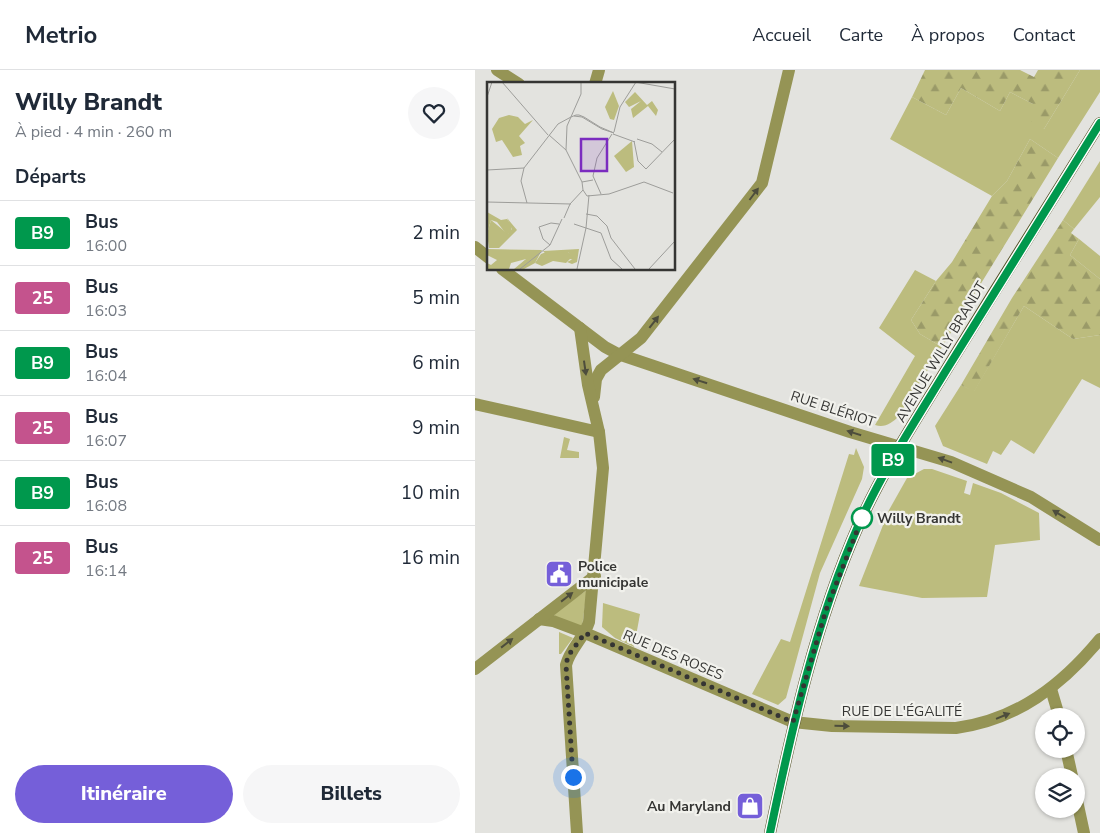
<!DOCTYPE html>
<html lang="fr">
<head>
<meta charset="utf-8">
<style>
  body { margin:0; font-family:"Nunito Sans",sans-serif; background:#f6f6f7; color:#1f2937; height:100vh; display:flex; flex-direction:column; font-size:19px; white-space:nowrap }
  * { box-sizing:border-box; margin:0 }
  p { font-size:16px; color:#747a83 }
  .icon { flex:none; width:28px; height:28px; fill:none; stroke:currentColor; stroke-width:2; stroke-linecap:round; stroke-linejoin:round }
  .map { position:relative; flex:1; overflow:hidden }
  .panel { display:flex; flex-direction:column; background:#fff; width:475px }
  .panel>* { flex:none }
  .badge { padding:0 10px; border-radius:4px; font-size:18px; line-height:32px }
  .fabs { position:absolute; left:560px; top:638px; display:grid; gap:10px }
  .fabs a { display:grid; place-items:center; width:50px; height:50px; border-radius:50%; background:#fff; box-shadow:0 1px 4px #0004; font-size:25px }
  .you { position:absolute; width:25px; height:25px; margin:-12px; border:4px solid #fff; border-radius:50%; background:#1a73e8; box-shadow:0 0 0 8px #1a73e833 }
  .map>.badge { position:absolute; translate:-50% -50%; box-shadow:0 0 0 2px #fff }
  h2 { padding:0 15px; font-size:19px; line-height:45px }
  .round { display:grid; place-items:center; flex:none; width:52px; height:52px; border-radius:26px; background:#f6f6f7 }
  .overview { display:flex; align-items:center; justify-content:space-between; height:85px; padding:0 15px }
  h1 { font-size:24px; font-weight:800; line-height:38px }
  .action { display:flex; gap:10px; margin-top:auto; padding:10px 15px }
  .action a { flex:1; height:58px; border-radius:30px; background:#755fd9; color:#fff; font-size:20px; font-weight:800; line-height:58px; text-align:center }
  .action a+a { background:#f6f6f7; color:#1f2937 }
  ul { padding:0; list-style:none }
  li { display:flex; align-items:center; gap:15px; height:65px; padding:0 15px; border-top:1px solid #e0e1e3 }
  li div { flex:1 }
  li b { display:block; font-size:19px }
  li em { font-style:normal }
  li .badge { min-width:55px; font-weight:700; text-align:center }
  header { display:flex; align-items:center; gap:30px; box-sizing:border-box; height:70px; padding:0 25px; background:#fff; border-bottom:1px solid #e0e1e3 }
  header strong { font-size:24px }
  nav { display:flex; gap:28px; margin-inline-start:auto; font-size:18px }
  main { display:flex; flex:1; min-height:0 }
  .map>svg:first-child { display:block }
  .green { fill:#bcbc7e }
  .forest { fill:url(#forest-firs) }
  .lines { fill:none; stroke-linecap:round; stroke-linejoin:round }
  .minor { stroke:#959455; stroke-width:12 }
  .major { stroke:#504f23; stroke-width:12 }
  .oneway { fill:#4d4d3c }
  .line-casing { stroke:#fff; stroke-width:11 }
  .line { stroke:#00984d; stroke-width:8 }
  .walk { stroke:#353533; stroke-width:5; stroke-dasharray:0 9 }
  .stop-dot { fill:#fff; stroke:#00984d; stroke-width:2.5 }
  .labels { text-anchor:middle; dominant-baseline:central; stroke-width:4.5; stroke-linejoin:round; paint-order:stroke }
  .street-label { font-size:14px; fill:#353533; stroke:#f1f1ec }
  .stop-label { font-size:14px; font-weight:bold; fill:#353533; stroke:#f1f1ec; text-anchor:start }
  .poi-label { font-size:14px; font-weight:bold; fill:#353533; stroke:#f1f1ec; text-anchor:start }
  .inset-road { fill:none; stroke:#9d9d9a; stroke-width:1 }
  .view { fill:#7b2cbf; fill-opacity:0.15; stroke:#7b2cbf; stroke-width:2.5 }
  .inset-edge { fill:none; stroke:#353533; stroke-width:2.5 }
</style>
</head>
<body>
<header>
<strong>Metrio</strong>
<nav><a>Accueil</a><a>Carte</a><a>À propos</a><a>Contact</a></nav>
</header>
<main>
<section class="panel">
<div class="overview"><div><h1>Willy Brandt</h1><p>À pied · 4 min · 260 m</p></div><a class="round"><svg class="icon" aria-label="heart" viewBox="0 0 24 24"><path d="M12 20l-8-8c-3-5 5-10 8-4 3-6 11-1 8 4z"/></svg></a></div>
<h2>Départs</h2>
<ul>
<li><span class="badge" style="background:#00984d;color:#fff">B9</span><div><b>Bus</b><p>16:00</p></div><em>2 min</em></li>
<li><span class="badge" style="background:#c4538d;color:#fff">25</span><div><b>Bus</b><p>16:03</p></div><em>5 min</em></li>
<li><span class="badge" style="background:#00984d;color:#fff">B9</span><div><b>Bus</b><p>16:04</p></div><em>6 min</em></li>
<li><span class="badge" style="background:#c4538d;color:#fff">25</span><div><b>Bus</b><p>16:07</p></div><em>9 min</em></li>
<li><span class="badge" style="background:#00984d;color:#fff">B9</span><div><b>Bus</b><p>16:08</p></div><em>10 min</em></li>
<li><span class="badge" style="background:#c4538d;color:#fff">25</span><div><b>Bus</b><p>16:14</p></div><em>16 min</em></li>
</ul>
<div class="action"><a>Itinéraire</a><a>Billets</a></div>
</section>
<div class="map">
<svg width="625" height="763" viewBox="0 0 625 763">
  <defs>
    <pattern id="forest-firs" width="22" height="20" patternUnits="userSpaceOnUse" patternTransform="scale(1.25)"><rect width="22" height="20" fill="#bcbc7e"/><path d="M5 1l3.5 6h-7zM16 11l3.5 6h-7z" fill="#9a9a68"/></pattern>
  </defs>
  <rect width="100%" height="100%" fill="#e3e3df"/>
  <g class="green">
    <polygon points="605,0 625,0 625,22 583,88 555,69 532,111 517,126 415,69 437,27 471,45 486,18 525,41 535,22 558,34 569,59"/>
    <polygon points="625,91 625,127 599,159 588,150"/>
    <polygon points="604,169 625,186 625,209 595,185"/>
    <path d="M440 200 461 211 436 250 445 264 467 277 424 346C417 353 410 358 400 355L440 286 404 258Z"/>
    <polygon points="549,236 598,269 625,265 625,318 607,309 559,384 536,370 526,385 518,381 512,394 468,376 460,356 486,315 499,321"/>
    <polygon points="89,367 95,369 92,380 104,382 104,388 85,388"/>
    <polygon points="381,378 389,397 387,409 345,503 311,628 303,635 277,624 306,569 315,572 374,384 379,385"/>
    <polygon points="449,399 457,399 492,411 489,423 495,425 498,413 526,423 564,443 565,470 520,475 512,527 447,528 384,516 414,440 432,408"/>
    <polygon points="112,520 107,557 80,547 79,543"/>
    <polygon points="128,533 165,544 159,577 140,568 127,557"/>
    <polygon points="84,562 98,568 86,584 84,584"/>
  </g>
  <g class="forest">
    <polygon points="450,0 545,0 559,7 563,0 605,0 569,59 551,48 558,34 535,22 525,41 486,18 471,45 437,27"/>
    <polygon points="555,69 583,88 467,277 445,264 436,250 461,211 477,192 517,126 532,111"/>
    <polygon points="588,150 599,159 596,163 604,169 595,185 625,209 625,265 598,269 549,236 499,322 486,315 537,228"/>
  </g>
  <g class="lines">
    <g class="minor">
      <polyline points="22,0 44,14"/>
      <polyline points="120,14 124,0"/>
      <polyline points="0,177 14,188"/>
      <polyline points="27,199 130,277 143,284 375,362 476,392 556,427 625,470"/>
      <polyline points="119,327 121,309 126,300 166,268 287,113 314,0"/>
      <polyline points="0,334 124,362"/>
      <path d="M64 549 78 551 110 563 318 652 357 656 481 658C542 650 587 615 625 569"/>
      <polyline points="0,599 120,506"/>
      <polyline points="576,619 584,646"/>
      <polyline points="591,679 597,706"/>
      <polyline points="601,726 609,763"/>
      <path d="M102 763 91 595C95 579 109 568 114 552L128 398 124 362 113 315 105 258"/>
    </g>
    <path class="major" d="M295 763C317 658 340 553 384 454 409 398 444 345 476 292 525 212 575 133 625 53"/>
  </g>
  <defs><path id="oneway-solid" d="M-6-.8H1V-3.2L6.5 0L1 3.2V.8H-6Z" transform="scale(1.25)"/></defs>
  <g class="oneway">
    <use href="#oneway-solid" transform="translate(279 124) rotate(-53)"/>
    <use href="#oneway-solid" transform="translate(179 252) rotate(-52)"/>
    <use href="#oneway-solid" transform="translate(110 298) rotate(82)"/>
    <use href="#oneway-solid" transform="translate(225 311) rotate(-162)"/>
    <use href="#oneway-solid" transform="translate(379 363) rotate(-163)"/>
    <use href="#oneway-solid" transform="translate(470 390) rotate(-160)"/>
    <use href="#oneway-solid" transform="translate(584 444) rotate(-149)"/>
    <use href="#oneway-solid" transform="translate(92 527) rotate(-38)"/>
    <use href="#oneway-solid" transform="translate(32 573) rotate(-38)"/>
    <use href="#oneway-solid" transform="translate(528 646) rotate(-22)"/>
    <use href="#oneway-solid" transform="translate(367 656) rotate(1)"/>
  </g>
  <g class="lines">
    <g class="line-casing">
      <path id="line" d="M295 763C317 658 340 553 384 454 408 400 441 350 472 299 523 217 574 135 625 53"/>
    </g>
    <use href="#line" class="line"/>
    <polyline class="walk" points="98,707 91,595 93,586 110,563 318,652 351,540 387,448"/>
  </g>
  <defs>
    <g id="civic-square" transform="scale(1.4375)"><rect x="-9" y="-9" width="18" height="18" rx="4" fill="#755fd9" stroke="#f1f1ec"/><path d="M-.6-6.5H3V-4.5H.6V-3L4-1V1h2V6H-6V1h2V-1L-.6-3ZM-1.2 2.5V6h2.4V2.5Z" fill="#fff"/></g>
    <g id="shop-square" transform="scale(1.4375)"><rect x="-9" y="-9" width="18" height="18" rx="4" fill="#755fd9" stroke="#f1f1ec"/><path d="M-5-2.5h2.3a2.7 3.5 0 0 1 5.4 0H5L5.5 6h-11ZM-1.5-2.5h3a1.5 2.3 0 0 0-3 0Z" fill="#fff"/></g>
  </defs>
  <g fill-rule="evenodd">
    <use href="#civic-square" x="84" y="504"/>
    <use href="#shop-square" x="275" y="736"/>
  </g>
  <circle class="stop-dot" cx="387" cy="448" r="10"/>
  <g class="labels">
    <g class="street-label">
      <text transform="translate(466 282) rotate(-59)">AVENUE WILLY BRANDT</text>
      <text transform="translate(358 339) rotate(18)">RUE BLÉRIOT</text>
      <text transform="translate(198 585) rotate(23)">RUE DES ROSES</text>
      <text x="427" y="641">RUE DE L'ÉGALITÉ</text>
    </g>
    <g class="stop-label">
      <text x="402" y="448">Willy Brandt</text>
    </g>
    <g class="poi-label">
      <text x="103" y="496">Police<tspan x="103" dy="16">municipale</tspan></text>
      <text x="256" y="736" text-anchor="end">Au Maryland</text>
    </g>
  </g>
  <g transform="translate(12 12)">
    <rect width="188" height="188" fill="#e3e3df"/>
    <path d="M126 9 132 24 127 38 123 37 118 25ZM148 10 160 23 165 19 171 28 169 34 161 24 146 36 144 27 154 19 142 25 138 20ZM20 136 30 148 12 166H2L0 152 4 138 21 152 25 147ZM62 169 81 170 90 179 83 177 79 181 66 179 55 184 48 181 54 172Z" fill="#bcbc7e"/>
    <path d="M0 130 14 138 20 137 25 144 24 150 20 153 10 140 4 138 0 152ZM0 167 55 168 48 181 37 187H27L39 177 24 181 22 187H0V181L4 183 10 178 0 173ZM92 167 90 180 85 182 80 180 86 177 81 170 59 172 56 169Z" fill="#bcbc7e"/>
    <path d="M145 59 147 85 139 90 127 74Z" fill="#bcbc7e"/>
    <path d="M22 33 31 35 38 42 46 38 32 54 38 61 33 64 35 73 26 75 15 58 9 60 5 47 12 36Z" fill="#bcbc7e"/>
    <path class="inset-road" d="M15 0 61 53M148 0 188 7M0 15 5 0M127 50 133 25 149 0M126 52 148 60M62 53 79 68 95 100M150 57 165 62 175 70M147 59 151 79 159 87M79 68 80 44 94 12V0M159 87 188 57M0 88 37 86M157 100 186 111M96 108 100 114 122 112 157 100M114 112 106 94 110 76 125 52M0 120 84 122M40 121 34 99 37 86 71 42 84 35 89 33H92L97 35 113 45 127 51 115 47 95 35 87 34M99 132 110 134 120 144 124 156 148 187M77 136 83 122 96 108 95 100 106 98M87 142 114 151 124 177 135 187M99 146 102 113M63 163 56 157 52 145 64 141 72 142M33 187 63 163 75 137M90 187 99 146M162 187 187 160"/>
    <path class="view" d="M94 57H120V89H94Z"/>
    <rect width="188" height="188" class="inset-edge"/>
  </g>
</svg>
<div class="fabs">
<a><svg class="icon" aria-label="locate" viewBox="0 0 24 24"><circle cx="12" cy="12" r="6"/><path d="M12 2v4M12 18v4M2 12h4M18 12h4"/></svg></a>
<a><svg class="icon" aria-label="layers" viewBox="0 0 24 24"><path d="M12 4l9 5-9 5-9-5zM3 14l9 5 9-5"/></svg></a>
</div>
<div class="you" style="left:98px;top:707px"></div>
<b class="badge" style="left:418px;top:390px;background:#00984d;color:#fff">B9</b>
</div>
</main>
</body>
</html>
